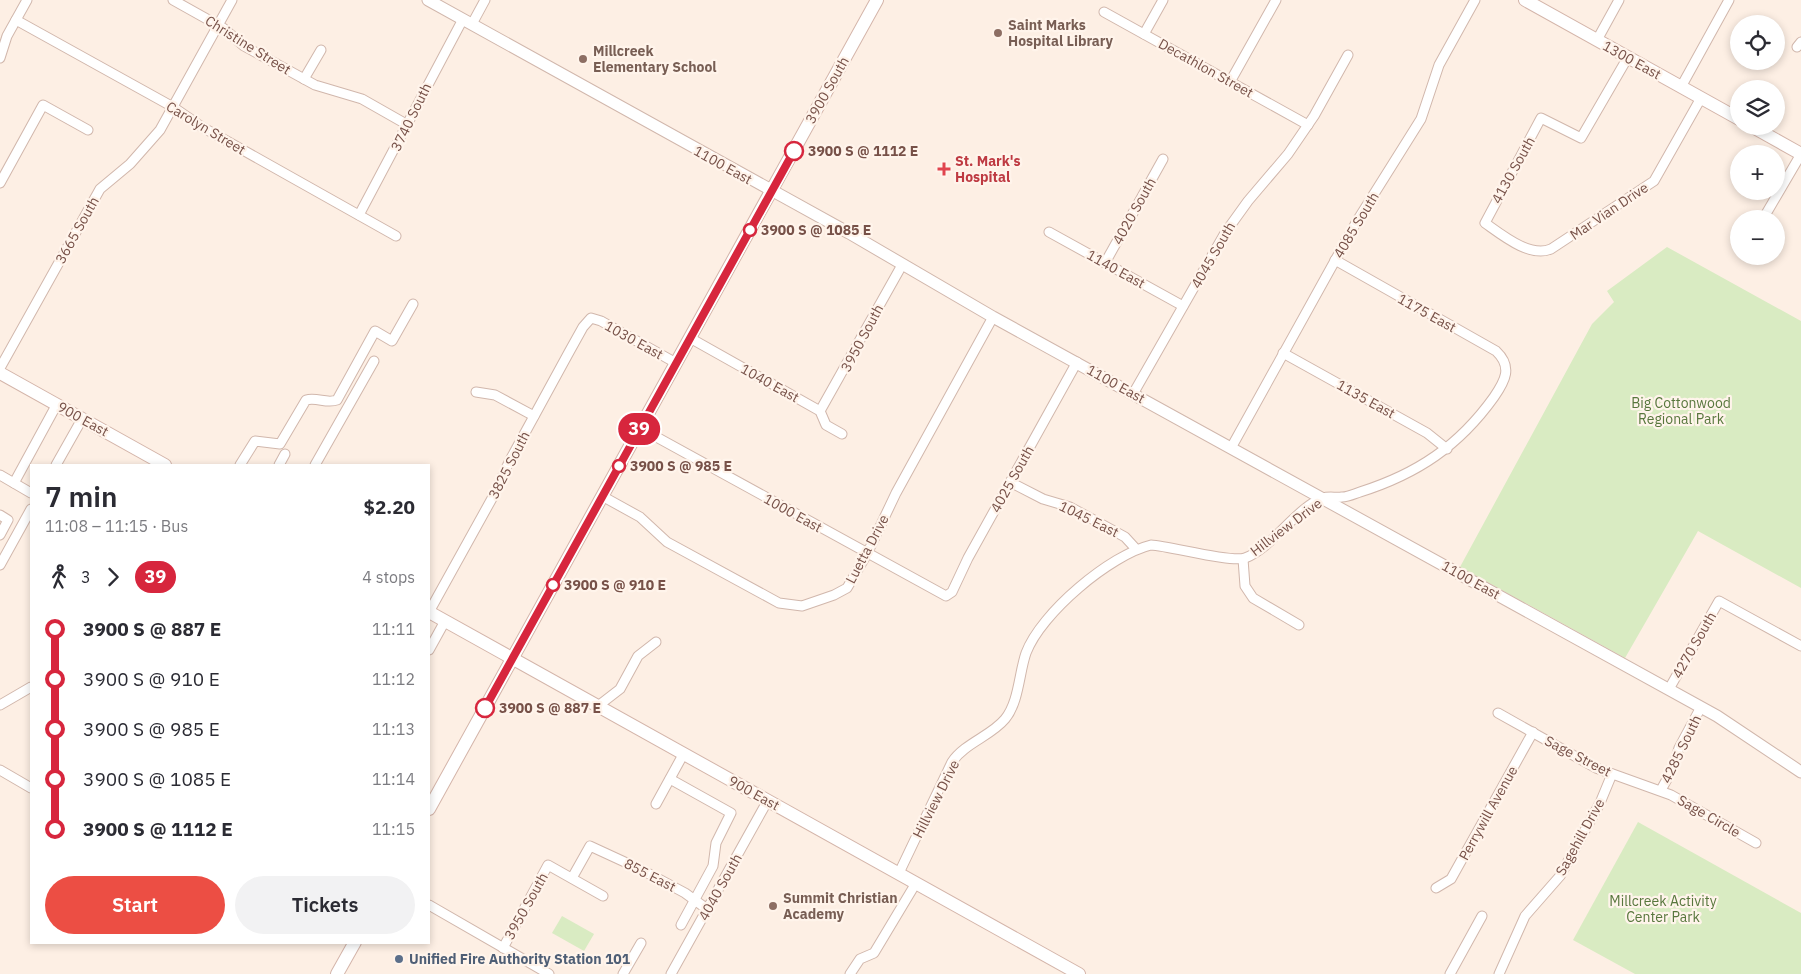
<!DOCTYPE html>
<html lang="en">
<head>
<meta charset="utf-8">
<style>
  body { margin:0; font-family:"IBM Plex Sans",sans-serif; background:#f2f2f3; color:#2b2b33; height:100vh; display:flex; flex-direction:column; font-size:19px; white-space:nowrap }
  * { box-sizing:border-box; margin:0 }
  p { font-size:16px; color:#7c7c81 }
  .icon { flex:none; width:28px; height:28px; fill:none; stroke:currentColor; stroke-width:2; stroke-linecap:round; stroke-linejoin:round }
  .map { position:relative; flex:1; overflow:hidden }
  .details { position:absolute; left:30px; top:464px; width:400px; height:480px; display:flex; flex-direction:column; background:#fff; border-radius:0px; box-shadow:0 2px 8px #0003 }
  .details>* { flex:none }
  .badge { padding:0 10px; border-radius:16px; font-size:18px; line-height:32px }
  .tools { position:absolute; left:1730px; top:15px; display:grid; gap:10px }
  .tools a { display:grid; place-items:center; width:55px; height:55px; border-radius:50%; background:#fff; box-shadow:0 2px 8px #0003; font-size:25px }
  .map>.badge { position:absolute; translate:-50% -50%; box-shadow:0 0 0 2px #fff }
  .legs { display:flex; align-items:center; gap:8px; height:55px; padding:0 15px; font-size:16px }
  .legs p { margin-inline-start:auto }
  .headline { display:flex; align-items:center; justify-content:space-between; height:85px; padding:0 15px }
  h1 { font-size:28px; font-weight:600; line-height:38px }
  .cta { display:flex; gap:10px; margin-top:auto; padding:10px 15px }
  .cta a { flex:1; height:58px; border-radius:30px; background:#ec4e44; color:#fff; font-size:20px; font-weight:600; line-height:58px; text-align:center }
  .cta a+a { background:#f2f2f3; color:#2b2b33 }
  ul { padding:0 15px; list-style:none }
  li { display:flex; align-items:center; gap:18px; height:50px; font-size:19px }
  li i { display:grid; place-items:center; width:8px; height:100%; margin:0 6px; background:currentColor }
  li i::after { content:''; width:12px; height:12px; margin:-6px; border:4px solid; border-radius:50%; background:#fff }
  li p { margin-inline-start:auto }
  li:first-child i { background:linear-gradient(#0000 50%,currentColor 0) }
  li:last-child i { background:linear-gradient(currentColor 50%,#0000 0) }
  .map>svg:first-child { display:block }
  .green { fill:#d9ebc2 }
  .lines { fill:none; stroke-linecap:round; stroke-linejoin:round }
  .minor-casing { stroke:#d1b7ac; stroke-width:11 }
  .tertiary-casing { stroke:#d1b7ac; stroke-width:13 }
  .secondary-casing { stroke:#d4b5aa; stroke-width:14 }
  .minor { stroke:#fff; stroke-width:9 }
  .tertiary { stroke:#fff; stroke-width:11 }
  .secondary { stroke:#fff; stroke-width:12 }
  .line-1-casing { stroke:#fff; stroke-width:11 }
  .line-1 { stroke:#d7263d; stroke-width:8 }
  .education-dot { fill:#8d6e63; stroke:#fff4eb; stroke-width:2 }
  .stop-1-dot { fill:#fff; stroke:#d7263d; stroke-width:2.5 }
  .health-dot { fill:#e0444e; stroke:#fff4eb; stroke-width:2 }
  .service-dot { fill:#5c6f8a; stroke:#fff4eb; stroke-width:2 }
  .labels { text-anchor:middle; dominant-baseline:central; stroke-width:4.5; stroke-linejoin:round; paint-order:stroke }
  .education-label { font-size:14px; font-weight:bold; fill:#785e54; stroke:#fff4eb; text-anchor:start }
  .street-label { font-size:14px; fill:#775148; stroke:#fff4eb }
  .stop-label { font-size:14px; font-weight:bold; fill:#775148; stroke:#fff4eb; text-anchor:start }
  .health-label { font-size:14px; font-weight:bold; fill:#be3a42; stroke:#fff4eb; text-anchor:start }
  .park-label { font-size:14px; fill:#58773d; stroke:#fff4eb }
  .service-label { font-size:14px; font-weight:bold; fill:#4e5e75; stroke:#fff4eb; text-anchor:start }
</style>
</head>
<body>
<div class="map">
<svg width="1801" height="974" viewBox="0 0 1801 974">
  <rect width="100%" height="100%" fill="#fdefe4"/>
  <g class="green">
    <polygon points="1667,247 1801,321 1801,588 1698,531 1625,658 1460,567 1592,324 1614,302 1607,291"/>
    <polygon points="1638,822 1801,913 1801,974 1635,974 1573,940"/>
    <polygon points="562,916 594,934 584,951 552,933"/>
  </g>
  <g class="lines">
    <g class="minor-casing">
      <g id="minor">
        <polyline points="173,0 223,28 244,46 315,85 362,99 406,124"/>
        <polyline points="1104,12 1308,125"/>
        <polyline points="16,20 173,107 202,127 396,236"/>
        <polyline points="472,24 485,0"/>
        <polyline points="1144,34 1163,0"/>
        <polyline points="1597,40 1619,0"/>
        <polyline points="1797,47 1801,42"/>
        <path d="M1628 57 1581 138 1541 118 1485 223C1502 235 1530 258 1551 249L1654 181 1701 98"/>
        <polyline points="0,58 7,36 27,0"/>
        <polyline points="304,79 321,50"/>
        <polyline points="1230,82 1276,0"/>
        <polyline points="1681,87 1729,0"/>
        <polyline points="0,183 43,105 88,130"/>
        <polyline points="359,215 463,19"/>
        <polyline points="1763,219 1801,154"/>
        <polyline points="1049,232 1183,306"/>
        <polyline points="1105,263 1163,159"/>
        <polyline points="690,338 820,411 826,425 842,434"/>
        <polyline points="1283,353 1427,433 1447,449"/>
        <polyline points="0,368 100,189 130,164 160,130 232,0"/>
        <polyline points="476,392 495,395 534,416"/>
        <polyline points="1133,394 1225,233 1248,201 1288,154 1314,116 1348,55"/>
        <polyline points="820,411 902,265"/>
        <polyline points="640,428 946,596 952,592 968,558 1077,362"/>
        <polyline points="1231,448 1357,221 1421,119 1439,65 1475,0"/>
        <polyline points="56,465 82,419"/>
        <path d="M240 465 255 441 280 444 306 400C317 397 327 404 337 400L375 331 392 341 413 304"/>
        <polyline points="279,465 285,454"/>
        <polyline points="315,465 374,361"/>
        <polyline points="0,475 31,493"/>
        <polyline points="1010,482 1043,499 1070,507 1125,537 1136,549"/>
        <polyline points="14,483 57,404"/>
        <polyline points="602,496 640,517 667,542 779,603 802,606 834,595 847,588 867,554 896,493 993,317"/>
        <polyline points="0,515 8,520 0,535"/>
        <polyline points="1243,559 1245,586 1253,598 1299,625"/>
        <polyline points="0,565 31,509"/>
        <polyline points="429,612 495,493 509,462 568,354 583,327 591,318 601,321 676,363"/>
        <polyline points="429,650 445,621"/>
        <polyline points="1669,689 1719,601 1801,646"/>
        <polyline points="0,705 31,687"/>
        <polyline points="598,706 620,689 638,656 656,642"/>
        <polyline points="1498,713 1596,768 1671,795 1756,843"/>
        <polyline points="0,770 31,788"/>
        <polyline points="670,779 731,813 716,843 713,866 681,925"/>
        <polyline points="1661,790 1672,770 1679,748 1701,707"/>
        <polyline points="656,804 684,753"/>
        <path d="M899 873 952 762C965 743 991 736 1005 719 1019 702 1019 673 1026 653 1041 613 1110 555 1151 545 1170 546 1231 563 1245 558 1272 548 1297 507 1323 498 1329 496 1336 498 1342 497 1348 497 1354 494 1360 492 1417 474 1459 446 1494 397 1505 381 1513 367 1496 351L1335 260"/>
        <polyline points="572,878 590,846 642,870 685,893 707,909"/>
        <polyline points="1436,888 1451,879 1533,732"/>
        <polyline points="429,905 549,974"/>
        <polyline points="503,948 548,865 603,896"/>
        <polyline points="623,974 641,943"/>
        <polyline points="671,974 768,800"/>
        <polyline points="850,974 860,959 874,953 916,883"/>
        <polyline points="1450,974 1482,916"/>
        <polyline points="1499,974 1525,916 1560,876 1600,803 1612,774"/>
      </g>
    </g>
    <g class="tertiary-casing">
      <polyline id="tertiary" points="428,0 849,233 993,317 1717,716 1801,772"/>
    </g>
    <g class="secondary-casing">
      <g id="secondary">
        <polyline points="1525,0 1739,119"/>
        <polyline points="1751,126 1801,154"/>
        <polyline points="0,373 165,465"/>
        <polyline points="429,612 1079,974"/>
        <polyline points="429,809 877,0"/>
        <polyline points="337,974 355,942"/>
      </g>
    </g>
    <use href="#minor" class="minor"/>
    <use href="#tertiary" class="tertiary"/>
    <use href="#secondary" class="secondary"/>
  </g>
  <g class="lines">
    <g class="line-1-casing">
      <polyline id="line-1" points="485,708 794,151"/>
    </g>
    <use href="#line-1" class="line-1"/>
  </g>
  <g class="education-dot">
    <circle cx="998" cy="33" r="5"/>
    <circle cx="583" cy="59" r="5"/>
    <circle cx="773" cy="906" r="5"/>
  </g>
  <g class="stop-1-dot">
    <circle cx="794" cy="151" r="9"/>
    <circle cx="750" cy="230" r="6"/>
    <circle cx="619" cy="466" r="6"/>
    <circle cx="553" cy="585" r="6"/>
    <circle cx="485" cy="708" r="9"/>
  </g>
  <path class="health-dot" d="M941.5 161.5h5v5h5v5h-5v5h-5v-5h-5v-5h5z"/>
  <circle class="service-dot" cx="399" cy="959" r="5"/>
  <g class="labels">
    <g class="education-label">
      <text x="1008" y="25">Saint Marks<tspan x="1008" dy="16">Hospital Library</tspan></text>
      <text x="593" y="51">Millcreek<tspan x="593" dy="16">Elementary School</tspan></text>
      <text x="783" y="898">Summit Christian<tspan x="783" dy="16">Academy</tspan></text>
    </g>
    <g class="street-label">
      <text transform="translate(248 45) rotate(32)">Christine Street</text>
      <text transform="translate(1632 60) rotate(29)">1300 East</text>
      <text transform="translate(1206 68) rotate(29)">Decathlon Street</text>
      <text transform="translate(827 90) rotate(-61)">3900 South</text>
      <text transform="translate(411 117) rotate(-64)">3740 South</text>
      <text transform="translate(206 128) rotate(31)">Carolyn Street</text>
      <text transform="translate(723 165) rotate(29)">1100 East</text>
      <text transform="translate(1513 170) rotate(-61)">4130 South</text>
      <text transform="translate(1134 211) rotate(-61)">4020 South</text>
      <text transform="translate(1609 211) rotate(-34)">Mar Vian Drive</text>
      <text transform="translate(1356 225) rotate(-59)">4085 South</text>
      <text transform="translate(77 230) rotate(-61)">3665 South</text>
      <text transform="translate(1213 255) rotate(-60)">4045 South</text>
      <text transform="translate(1116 269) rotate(29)">1140 East</text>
      <text transform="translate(1427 313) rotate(29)">1175 East</text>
      <text transform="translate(862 338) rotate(-62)">3950 South</text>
      <text transform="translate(634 340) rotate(29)">1030 East</text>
      <text transform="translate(770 383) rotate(29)">1040 East</text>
      <text transform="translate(1116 384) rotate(29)">1100 East</text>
      <text transform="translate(1366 399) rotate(29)">1135 East</text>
      <text transform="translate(83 419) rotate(29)">900 East</text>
      <text transform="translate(509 465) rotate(-63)">3825 South</text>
      <text transform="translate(1012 479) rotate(-61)">4025 South</text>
      <text transform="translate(793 513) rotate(29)">1000 East</text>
      <text transform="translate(1089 519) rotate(26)">1045 East</text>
      <text transform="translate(1286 527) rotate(-37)">Hillview Drive</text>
      <text transform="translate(867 549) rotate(-62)">Luetta Drive</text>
      <text transform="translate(1471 580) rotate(29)">1100 East</text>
      <text transform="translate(1694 645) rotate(-60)">4270 South</text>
      <text transform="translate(1681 749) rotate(-64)">4285 South</text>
      <text transform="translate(1578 756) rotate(27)">Sage Street</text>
      <text transform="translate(754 793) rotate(29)">900 East</text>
      <text transform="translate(936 799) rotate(-63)">Hillview Drive</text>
      <text transform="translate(1488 813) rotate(-61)">Perrywill Avenue</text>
      <text transform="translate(1709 816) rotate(30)">Sage Circle</text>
      <text transform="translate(1580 837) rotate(-61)">Sagehill Drive</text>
      <text transform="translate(650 875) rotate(27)">855 East</text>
      <text transform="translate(720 887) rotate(-61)">4040 South</text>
      <text transform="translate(526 906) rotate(-61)">3950 South</text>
    </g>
    <g class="stop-label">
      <text x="808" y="151">3900 S @ 1112 E</text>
      <text x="761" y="230">3900 S @ 1085 E</text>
      <text x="630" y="466">3900 S @ 985 E</text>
      <text x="564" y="585">3900 S @ 910 E</text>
      <text x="499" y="708">3900 S @ 887 E</text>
    </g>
    <g class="health-label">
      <text x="955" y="161">St. Mark's<tspan x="955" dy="16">Hospital</tspan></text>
    </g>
    <g class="park-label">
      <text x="1681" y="403">Big Cottonwood<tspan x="1681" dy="16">Regional Park</tspan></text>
      <text x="1663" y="901">Millcreek Activity<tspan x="1663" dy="16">Center Park</tspan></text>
    </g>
    <g class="service-label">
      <text x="409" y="959">Unified Fire Authority Station 101</text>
    </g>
  </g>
</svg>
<div class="tools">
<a><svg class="icon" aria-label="locate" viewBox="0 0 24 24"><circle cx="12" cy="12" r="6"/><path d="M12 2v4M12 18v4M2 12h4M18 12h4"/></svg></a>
<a><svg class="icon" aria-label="layers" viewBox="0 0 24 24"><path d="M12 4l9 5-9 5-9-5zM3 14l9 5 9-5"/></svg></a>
<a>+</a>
<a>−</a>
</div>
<b class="badge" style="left:639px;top:429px;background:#d7263d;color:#fff">39</b>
<section class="details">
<div class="headline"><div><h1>7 min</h1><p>11:08 – 11:15 · Bus</p></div><b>$2.20</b></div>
<div class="legs"><svg class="icon" aria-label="walk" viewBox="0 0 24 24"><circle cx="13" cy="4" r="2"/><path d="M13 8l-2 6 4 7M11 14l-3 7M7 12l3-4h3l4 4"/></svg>3<svg class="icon" aria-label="forward" viewBox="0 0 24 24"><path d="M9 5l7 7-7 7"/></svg><b class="badge" style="background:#d7263d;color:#fff">39</b><p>4 stops</p></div>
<ul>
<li><i style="color:#d7263d"></i><b>3900 S @ 887 E</b><p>11:11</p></li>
<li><i style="color:#d7263d"></i><span>3900 S @ 910 E</span><p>11:12</p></li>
<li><i style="color:#d7263d"></i><span>3900 S @ 985 E</span><p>11:13</p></li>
<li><i style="color:#d7263d"></i><span>3900 S @ 1085 E</span><p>11:14</p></li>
<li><i style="color:#d7263d"></i><b>3900 S @ 1112 E</b><p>11:15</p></li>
</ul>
<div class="cta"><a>Start</a><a>Tickets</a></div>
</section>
</div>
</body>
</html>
